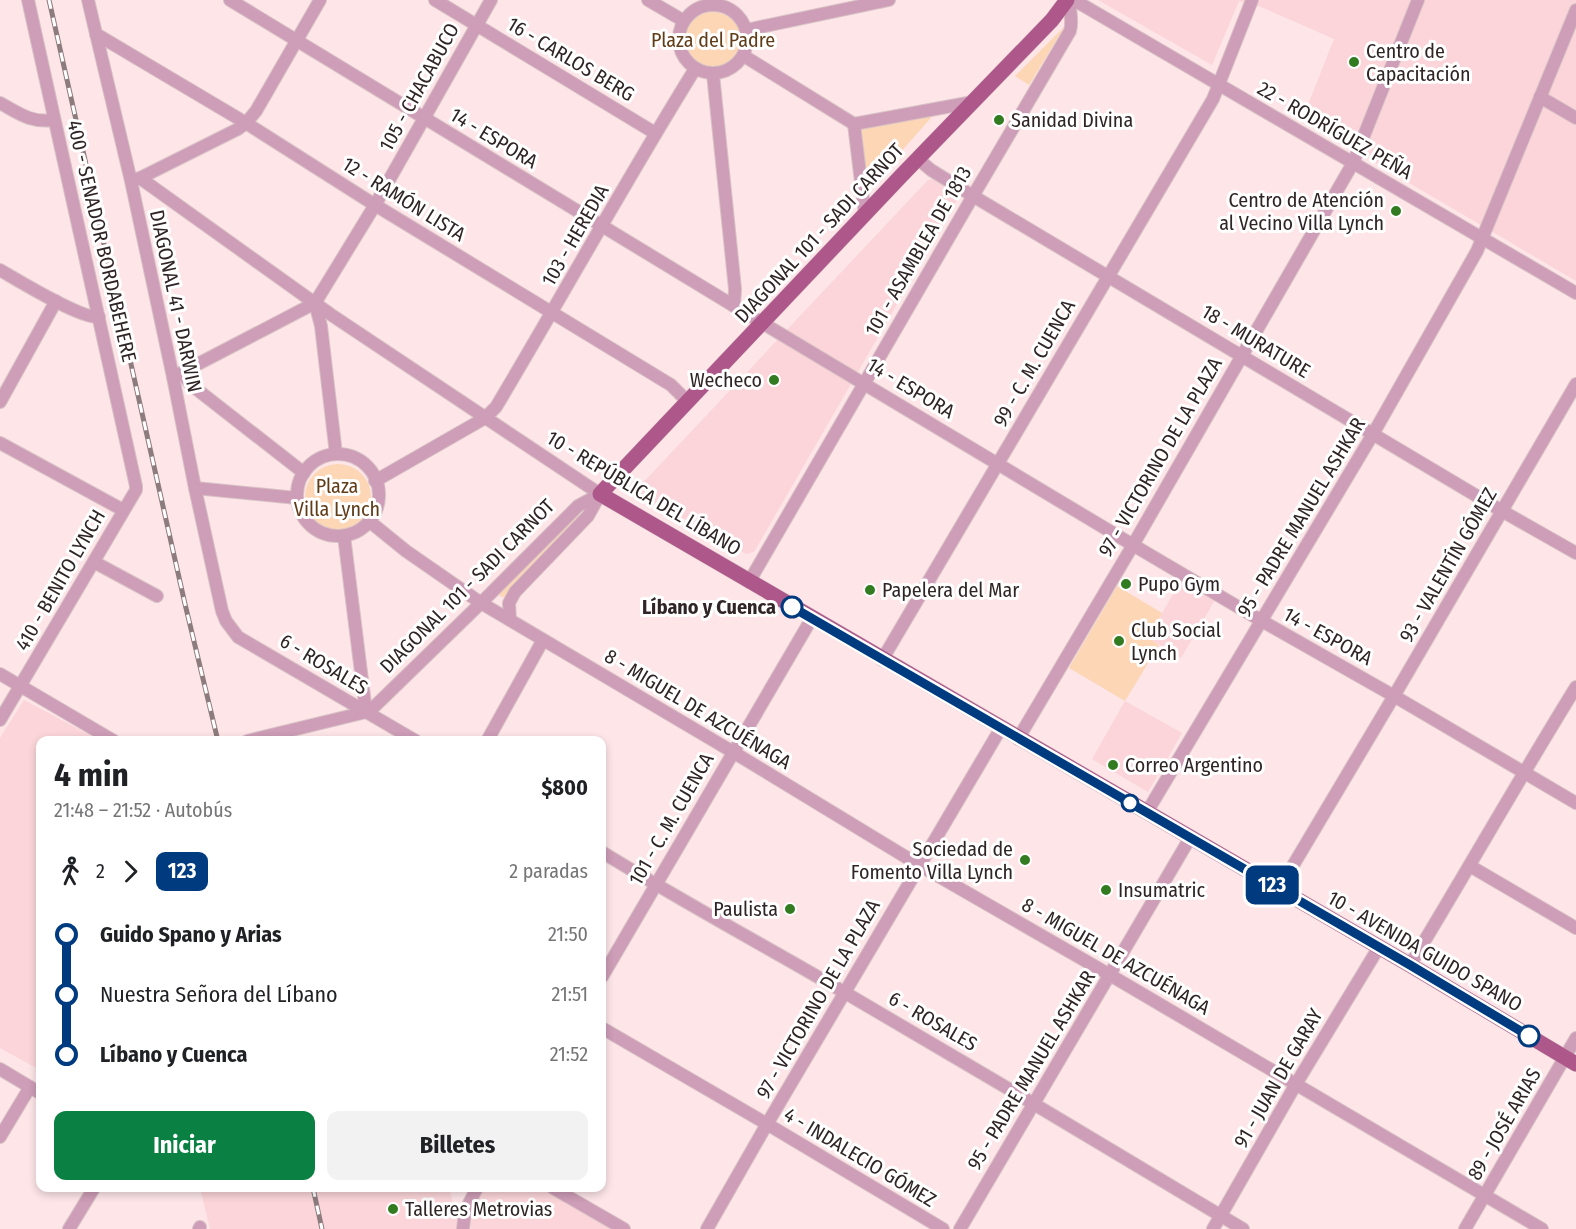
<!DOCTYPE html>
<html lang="es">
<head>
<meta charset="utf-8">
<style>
  body { margin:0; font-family:"Fira Sans Condensed",sans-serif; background:#f2f2f2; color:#202124; height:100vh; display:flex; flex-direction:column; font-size:22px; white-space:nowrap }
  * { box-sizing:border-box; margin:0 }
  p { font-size:20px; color:#757577 }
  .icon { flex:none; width:33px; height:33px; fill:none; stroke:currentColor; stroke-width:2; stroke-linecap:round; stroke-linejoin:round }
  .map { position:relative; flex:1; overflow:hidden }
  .details { position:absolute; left:36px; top:736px; width:570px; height:456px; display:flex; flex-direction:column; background:#fff; border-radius:12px; box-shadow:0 3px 9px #0003 }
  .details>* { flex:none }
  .badge { padding:0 12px; border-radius:9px; font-size:21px; line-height:39px }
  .map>.badge { position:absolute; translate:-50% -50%; box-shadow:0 0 0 3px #fff }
  .legs { display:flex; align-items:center; gap:9px; height:66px; padding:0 18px; font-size:20px }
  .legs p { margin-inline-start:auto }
  .head { display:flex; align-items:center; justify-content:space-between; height:102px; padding:0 18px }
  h1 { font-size:33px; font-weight:700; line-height:45px }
  .cta { display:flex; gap:12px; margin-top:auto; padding:12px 18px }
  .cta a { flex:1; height:69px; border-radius:12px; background:#0b8043; color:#fff; font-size:24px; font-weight:700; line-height:69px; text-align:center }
  .cta a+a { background:#f2f2f2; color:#202124 }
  ul { padding:0 18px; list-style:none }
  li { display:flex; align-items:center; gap:21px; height:60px; font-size:22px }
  li i { display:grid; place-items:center; width:9px; height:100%; margin:0 8px; background:currentColor }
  li i::after { content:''; width:15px; height:15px; margin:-8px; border:4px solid; border-radius:50%; background:#fff }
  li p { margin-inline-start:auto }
  li:first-child i { background:linear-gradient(#0000 50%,currentColor 0) }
  li:last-child i { background:linear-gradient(currentColor 50%,#0000 0) }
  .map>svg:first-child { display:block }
  .built { fill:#fbd5d9 }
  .green { fill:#fcd6b5 }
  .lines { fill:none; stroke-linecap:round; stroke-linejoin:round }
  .minor-casing { stroke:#d8c2c5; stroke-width:14 }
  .major-casing { stroke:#d8c2c5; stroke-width:16 }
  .minor { stroke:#ce9db7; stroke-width:12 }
  .major { stroke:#ad578a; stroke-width:15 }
  .rail-casing { stroke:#8d7c7e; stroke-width:5 }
  .rail { stroke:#fff; stroke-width:3; stroke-dasharray:9; stroke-linecap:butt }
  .line-1-casing { stroke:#fff; stroke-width:14 }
  .line-1 { stroke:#003b80; stroke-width:9 }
  .poi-dot { fill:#337b21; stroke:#fff; stroke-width:2 }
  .stop-1-dot { fill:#fff; stroke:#003b80; stroke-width:3 }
  .labels { text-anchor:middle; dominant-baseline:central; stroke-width:6; stroke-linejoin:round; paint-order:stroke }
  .park-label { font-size:20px; fill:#613c18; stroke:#fff }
  .poi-label { font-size:20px; fill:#302526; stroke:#fff; text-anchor:start }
  .street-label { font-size:20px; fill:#302526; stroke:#fff }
  .stop-label { font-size:20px; font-weight:bold; fill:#302526; stroke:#fff; text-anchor:end }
</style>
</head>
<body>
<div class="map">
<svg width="1576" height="1229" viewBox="0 0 1576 1229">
  <rect width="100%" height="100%" fill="#fde5e8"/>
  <g class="built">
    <polygon points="1098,0 1576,0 1576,281 1302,120 1334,39 1261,7 1239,1 1212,65"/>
    <polygon points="937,178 960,195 754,552 746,554 640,494 638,488 928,180"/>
    <polygon points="1181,580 1215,600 1181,658 1148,638"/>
    <polygon points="24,700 101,741 40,741 40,1070 0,1048 0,738"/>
    <polygon points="1125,701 1182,733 1148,792 1092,759"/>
    <polygon points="220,1188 449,1188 460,1229 210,1229 201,1192"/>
    <polygon points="484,1188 543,1188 612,1229 471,1229 469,1222 470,1208"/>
  </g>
  <g class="green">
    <circle cx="713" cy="40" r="28"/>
    <polygon points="1065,26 1029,85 1015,76"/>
    <polygon points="937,111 867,190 860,126"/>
    <circle cx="338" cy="497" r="33"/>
    <polygon points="577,514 580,516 580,520 505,597 501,597 499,594 500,589"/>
    <polygon points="1117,586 1162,613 1148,638 1159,645 1125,701 1069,668"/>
  </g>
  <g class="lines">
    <g class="minor-casing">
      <g id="minor">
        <polyline points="88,0 131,181 173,377 195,488 222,611 226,621 238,637 416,741"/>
        <polyline points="230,0 734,306 1133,545 1262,621 1394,696 1576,803"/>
        <polyline points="435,0 655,133"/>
        <polyline points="648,0 684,21"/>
        <polyline points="1074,0 1576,293"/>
        <circle cx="713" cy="39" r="34"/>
        <polyline points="746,30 889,0"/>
        <polyline points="96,34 246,123 375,205 671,385 688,402"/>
        <polyline points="744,56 854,124 973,102"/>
        <polyline points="713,74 735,289 734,306"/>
        <polyline points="1540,97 1576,118"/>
        <path d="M0 103C20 114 31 123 54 120"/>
        <polyline points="854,124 865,215"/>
        <polyline points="918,159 931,170 973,196 1502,511 1576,553"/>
        <polyline points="140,178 330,314 600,494"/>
        <polyline points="135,180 140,178 238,129 246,123 256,111 320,0"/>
        <path d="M0 270C19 281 81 319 99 317"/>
        <polyline points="315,303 321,326 336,454"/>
        <polyline points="182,373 190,384 304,473"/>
        <polyline points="173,377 315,303 375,205 491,0"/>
        <polyline points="0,402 56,301"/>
        <polyline points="0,443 123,510"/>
        <circle cx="338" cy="495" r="41"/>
        <path d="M375 481 485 418 496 407C563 295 626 180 695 69"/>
        <polyline points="195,488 297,498"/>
        <polyline points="369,521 406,551 481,603 733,752 919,865 1110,975 1542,1229"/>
        <polyline points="344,536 366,712"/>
        <polyline points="94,562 157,596"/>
        <path d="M749 582 973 196 1070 31C1073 21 1070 10 1069 0"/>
        <polyline points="510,620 509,603 515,592 588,516 599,496"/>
        <polyline points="882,660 1213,99 1252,0"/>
        <polyline points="0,674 114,741"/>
        <polyline points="0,720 136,490 136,486 28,0"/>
        <polyline points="1018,739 1133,545 1353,163 1418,0"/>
        <polyline points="247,741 366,712 375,706 481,603 578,506 600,494"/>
        <polyline points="487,741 543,640"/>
        <polyline points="1147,812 1373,434 1477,251 1576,10"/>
        <path d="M602 852C683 902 767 947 849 995 981 1072 1112 1150 1243 1229"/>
        <polyline points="1470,866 1576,928"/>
        <polyline points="1279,889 1394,696 1576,384"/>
        <path d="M1410 965C1466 873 1519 779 1576 687"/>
        <polyline points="602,977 812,618"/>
        <polyline points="602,1028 767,1124 943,1229"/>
        <polyline points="0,1069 40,1093"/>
        <polyline points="0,1137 30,1087"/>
        <polyline points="553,1188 624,1229"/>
        <polyline points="69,1229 94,1188"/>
        <polyline points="199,1229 200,1227"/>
        <polyline points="463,1229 465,1211 477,1188"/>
        <polyline points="707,1229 767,1124 1001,728"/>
        <polyline points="960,1229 1190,838"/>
        <polyline points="1213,1229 1296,1084 1379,947"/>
        <polyline points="1465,1229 1576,1038"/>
      </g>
    </g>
    <g class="major-casing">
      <polyline id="major" points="1067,0 1052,20 901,176 600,494 1410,965 1576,1064"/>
    </g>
    <use href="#minor" class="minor"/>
    <use href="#major" class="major"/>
    <g class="rail-casing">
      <g id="rail">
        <polyline points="49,0 185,604 218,741"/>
        <polyline points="313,1188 322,1229"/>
      </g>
    </g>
    <use href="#rail" class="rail"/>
  </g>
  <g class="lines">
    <g class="line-1-casing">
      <polyline id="line-1" points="792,607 1410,965 1529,1036"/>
    </g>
    <use href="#line-1" class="line-1"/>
  </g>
  <g class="poi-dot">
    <circle cx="1354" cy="62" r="6"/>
    <circle cx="999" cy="120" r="6"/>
    <circle cx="1396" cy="211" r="6"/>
    <circle cx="774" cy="380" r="6"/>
    <circle cx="1126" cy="584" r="6"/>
    <circle cx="870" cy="590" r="6"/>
    <circle cx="1119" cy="641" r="6"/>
    <circle cx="1113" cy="765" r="6"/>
    <circle cx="1025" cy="860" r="6"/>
    <circle cx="1106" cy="890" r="6"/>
    <circle cx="790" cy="909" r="6"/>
    <circle cx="393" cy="1209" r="6"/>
  </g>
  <g class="stop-1-dot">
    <circle cx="792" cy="607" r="10"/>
    <circle cx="1130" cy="803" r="8"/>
    <circle cx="1529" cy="1036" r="10"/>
  </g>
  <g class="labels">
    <g class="park-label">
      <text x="713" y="40">Plaza del Padre</text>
      <text x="337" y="486">Plaza<tspan x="337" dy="23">Villa Lynch</tspan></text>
    </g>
    <g class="poi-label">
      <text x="1366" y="51">Centro de<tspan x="1366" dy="23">Capacitación</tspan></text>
      <text x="1011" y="120">Sanidad Divina</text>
      <text x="1384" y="200" text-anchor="end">Centro de Atención<tspan x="1384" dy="23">al Vecino Villa Lynch</tspan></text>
      <text x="762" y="380" text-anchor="end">Wecheco</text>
      <text x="1138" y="584">Pupo Gym</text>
      <text x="882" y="590">Papelera del Mar</text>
      <text x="1131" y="630">Club Social<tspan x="1131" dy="23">Lynch</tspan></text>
      <text x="1125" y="765">Correo Argentino</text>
      <text x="1013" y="849" text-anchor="end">Sociedad de<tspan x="1013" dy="23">Fomento Villa Lynch</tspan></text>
      <text x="1118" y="890">Insumatric</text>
      <text x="778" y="909" text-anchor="end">Paulista</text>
      <text x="405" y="1209">Talleres Metrovias</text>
    </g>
    <g class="street-label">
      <text transform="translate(571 59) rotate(31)">16 - CARLOS BERG</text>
      <text transform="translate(419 87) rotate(-61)">105 - CHACABUCO</text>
      <text transform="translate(1335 130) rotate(30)">22 - RODRÍGUEZ PEÑA</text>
      <text transform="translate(494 138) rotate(31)">14 - ESPORA</text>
      <text transform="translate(404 199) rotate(32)">12 - RAMÓN LISTA</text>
      <text transform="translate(819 233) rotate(-47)">DIAGONAL 101 - SADI CARNOT</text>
      <text transform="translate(575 235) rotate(-60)">103 - HEREDIA</text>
      <text transform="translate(102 241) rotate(77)">400 - SENADOR BORDABEHERE</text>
      <text transform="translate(918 251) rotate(-60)">101 - ASAMBLEA DE 1813</text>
      <text transform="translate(176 301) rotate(78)">DIAGONAL 41 - DARWIN</text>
      <text transform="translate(1256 341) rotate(31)">18 - MURATURE</text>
      <text transform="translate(1034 363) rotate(-60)">99 - C. M. CUENCA</text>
      <text transform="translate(911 388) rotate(31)">14 - ESPORA</text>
      <text transform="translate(1160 457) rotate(-60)">97 - VICTORINO DE LA PLAZA</text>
      <text transform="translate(644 493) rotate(31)">10 - REPÚBLICA DEL LÍBANO</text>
      <text transform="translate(1301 517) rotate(-59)">95 - PADRE MANUEL ASHKAR</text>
      <text transform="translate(1448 565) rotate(-60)">93 - VALENTÍN GÓMEZ</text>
      <text transform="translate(60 580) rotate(-60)">410 - BENITO LYNCH</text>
      <text transform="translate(467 586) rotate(-45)">DIAGONAL 101 - SADI CARNOT</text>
      <text transform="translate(1328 636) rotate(29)">14 - ESPORA</text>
      <text transform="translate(324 664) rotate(31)">6 - ROSALES</text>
      <text transform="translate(698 709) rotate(31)">8 - MIGUEL DE AZCUÉNAGA</text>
      <text transform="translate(671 819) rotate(-60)">101 - C. M. CUENCA</text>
      <text transform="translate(1425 951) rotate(30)">10 - AVENIDA GUIDO SPANO</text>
      <text transform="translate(1116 956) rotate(30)">8 - MIGUEL DE AZCUÉNAGA</text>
      <text transform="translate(818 999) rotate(-60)">97 - VICTORINO DE LA PLAZA</text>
      <text transform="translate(933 1021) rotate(30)">6 - ROSALES</text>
      <text transform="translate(1031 1070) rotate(-59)">95 - PADRE MANUEL ASHKAR</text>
      <text transform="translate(1278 1078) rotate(-60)">91 - JUAN DE GARAY</text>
      <text transform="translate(1504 1124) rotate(-60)">89 - JOSÉ ARIAS</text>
      <text transform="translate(860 1157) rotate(31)">4 - INDALECIO GÓMEZ</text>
    </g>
    <g class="stop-label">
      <text x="776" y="607">Líbano y Cuenca</text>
    </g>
  </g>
</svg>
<b class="badge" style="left:1272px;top:885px;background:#003b80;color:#fff">123</b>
<section class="details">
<div class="head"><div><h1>4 min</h1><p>21:48 – 21:52 · Autobús</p></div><b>$800</b></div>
<div class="legs"><svg class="icon" aria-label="walk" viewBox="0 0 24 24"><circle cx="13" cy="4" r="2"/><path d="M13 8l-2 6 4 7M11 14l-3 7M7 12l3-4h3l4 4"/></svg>2<svg class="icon" aria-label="forward" viewBox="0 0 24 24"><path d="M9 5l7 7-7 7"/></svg><b class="badge" style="background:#003b80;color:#fff">123</b><p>2 paradas</p></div>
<ul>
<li><i style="color:#003b80"></i><b>Guido Spano y Arias</b><p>21:50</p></li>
<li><i style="color:#003b80"></i><span>Nuestra Señora del Líbano</span><p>21:51</p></li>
<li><i style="color:#003b80"></i><b>Líbano y Cuenca</b><p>21:52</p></li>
</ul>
<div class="cta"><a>Iniciar</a><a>Billetes</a></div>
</section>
</div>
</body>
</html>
